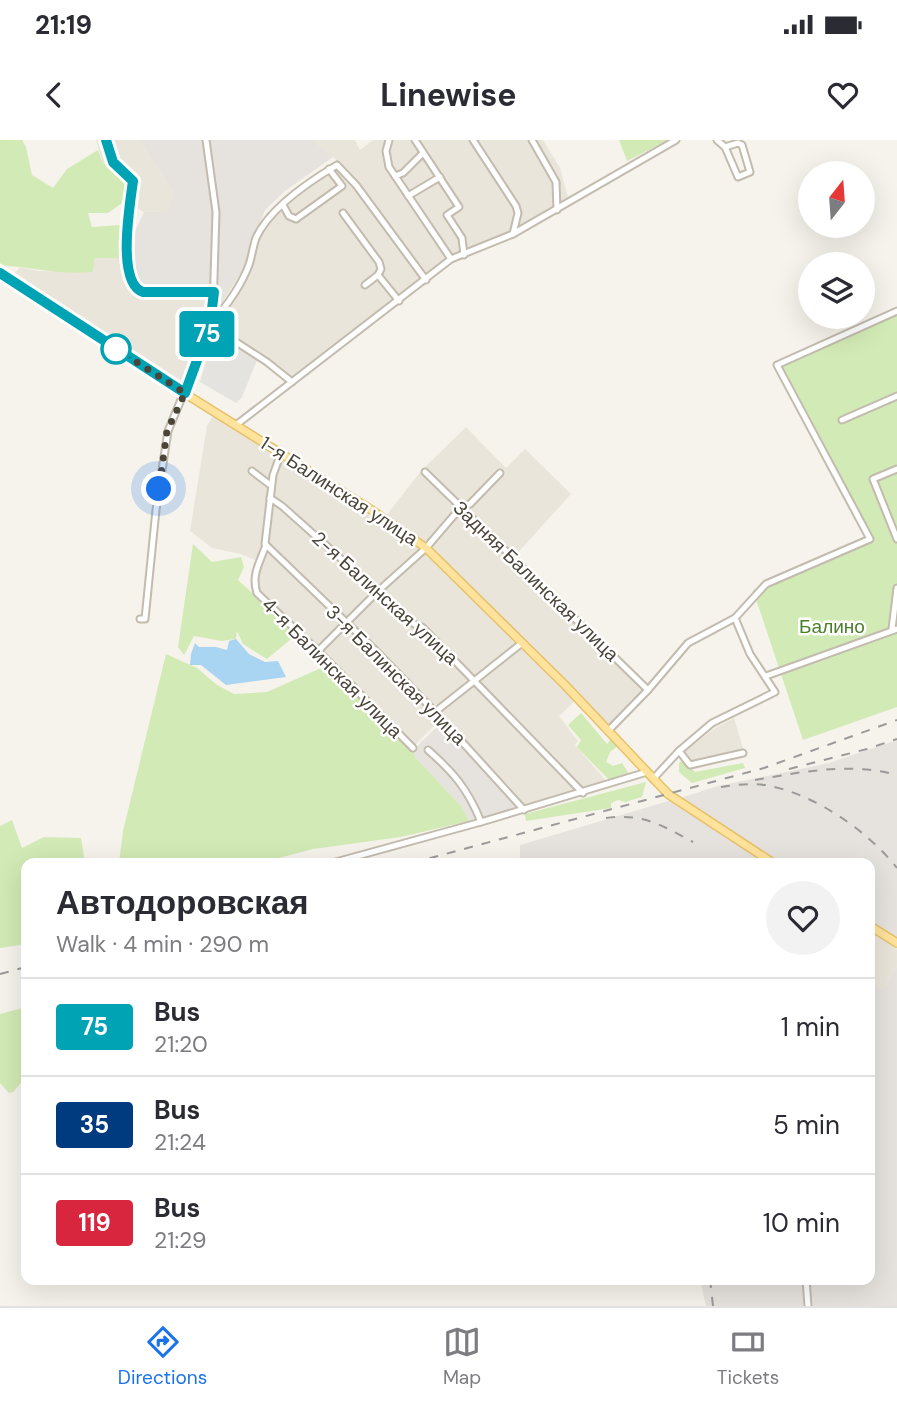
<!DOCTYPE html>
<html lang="en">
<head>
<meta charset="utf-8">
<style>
  body { margin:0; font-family:"DM Sans",sans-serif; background:#f2f2f3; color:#2b2b33; height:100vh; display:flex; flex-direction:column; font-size:26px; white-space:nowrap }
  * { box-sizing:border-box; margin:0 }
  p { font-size:23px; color:#7c7c81 }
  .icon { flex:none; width:38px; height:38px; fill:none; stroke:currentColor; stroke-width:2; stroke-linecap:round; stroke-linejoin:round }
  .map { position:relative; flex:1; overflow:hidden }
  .side { position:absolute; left:21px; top:718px; width:854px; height:427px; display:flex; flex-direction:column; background:#fff; border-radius:14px; box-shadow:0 7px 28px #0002 }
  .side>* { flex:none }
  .badge { padding:0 14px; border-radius:5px; font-size:24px; line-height:46px }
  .needle { width:46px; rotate:17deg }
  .tools { position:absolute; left:798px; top:21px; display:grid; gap:14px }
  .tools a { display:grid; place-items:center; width:77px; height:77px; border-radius:50%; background:#fff; box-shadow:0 7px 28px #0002; font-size:35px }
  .you { position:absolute; width:35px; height:35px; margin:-18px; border:5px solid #fff; border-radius:50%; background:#1a73e8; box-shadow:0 0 0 10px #1a73e833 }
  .map>.badge { position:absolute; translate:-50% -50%; box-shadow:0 0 0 4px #fff }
  .round { display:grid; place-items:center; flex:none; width:74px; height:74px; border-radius:37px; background:#f2f2f3 }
  .head { display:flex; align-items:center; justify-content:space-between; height:119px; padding:0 35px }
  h1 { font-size:33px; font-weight:700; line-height:52px }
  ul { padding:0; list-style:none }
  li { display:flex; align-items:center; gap:21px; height:98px; padding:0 35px; border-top:2px solid #e1e1e2 }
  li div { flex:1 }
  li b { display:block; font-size:26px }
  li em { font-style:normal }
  li .badge { min-width:77px; font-weight:700; text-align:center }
  .status { display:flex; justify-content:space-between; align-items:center; height:49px; padding:0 35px; background:#fff; direction:ltr }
  .status svg { height:19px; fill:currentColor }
  header { display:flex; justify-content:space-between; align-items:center; height:91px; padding:0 35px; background:#fff; font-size:32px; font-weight:700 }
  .tabs { display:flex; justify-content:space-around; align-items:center; height:98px; border-top:2px solid #e1e1e2; background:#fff; font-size:19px; color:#7c7c81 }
  .tabs a { display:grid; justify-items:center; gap:4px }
  .tabs .on { color:#1a73e8 }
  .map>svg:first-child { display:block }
  .residential { fill:#eae5da }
  .industrial { fill:#e6e2dd }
  .green { fill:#d2eab5 }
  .parking { fill:#e5e3e0 }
  .water { fill:#a9d4f2 }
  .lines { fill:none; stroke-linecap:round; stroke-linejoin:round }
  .minor-casing { stroke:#c2bbae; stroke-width:9 }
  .major-casing { stroke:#e6c16a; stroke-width:10 }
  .minor { stroke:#fff; stroke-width:5 }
  .major { stroke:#ffe39c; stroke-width:7 }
  .rail { stroke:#9a9a9a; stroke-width:2; stroke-dasharray:9 9; stroke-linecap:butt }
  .line-casing { stroke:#fff; stroke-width:16 }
  .line { stroke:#00a3b4; stroke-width:10 }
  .walk { stroke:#4b4439; stroke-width:7; stroke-dasharray:0 12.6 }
  .stop-dot { fill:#fff; stroke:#00a3b4; stroke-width:3.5 }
  .labels { text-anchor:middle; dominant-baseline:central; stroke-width:5; stroke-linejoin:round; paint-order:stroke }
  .street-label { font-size:19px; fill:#4b4439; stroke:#fff }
  .park-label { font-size:19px; fill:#4a7f2a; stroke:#fff }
</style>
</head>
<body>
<div class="status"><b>21:19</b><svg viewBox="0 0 49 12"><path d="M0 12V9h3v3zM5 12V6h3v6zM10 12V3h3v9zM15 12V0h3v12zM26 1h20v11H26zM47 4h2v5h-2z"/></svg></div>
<header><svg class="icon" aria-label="back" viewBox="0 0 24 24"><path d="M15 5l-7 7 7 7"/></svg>Linewise<svg class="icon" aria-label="heart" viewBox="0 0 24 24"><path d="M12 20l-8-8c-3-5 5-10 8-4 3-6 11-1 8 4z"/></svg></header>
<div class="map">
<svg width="897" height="1166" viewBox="0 0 897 1166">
  <rect width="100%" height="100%" fill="#f6f3ec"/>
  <g class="residential">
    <polygon points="96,0 140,0 174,52 167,71 144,72 125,61 126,52 103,24"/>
    <polygon points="313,0 355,0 360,10 373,0 543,0 560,28 569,61 512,96 452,117 426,137 360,45 341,24"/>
    <polygon points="334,22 423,140 291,239 215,186 241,144 267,73 286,55"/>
    <polygon points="95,118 123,118 129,153 211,158 207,185 184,249 124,212 12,136 20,127 38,131 93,132"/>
    <polygon points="214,274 279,315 275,336 281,317 432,417 576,560 559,576 578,601 575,605 609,644 524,668 441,579 414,606 254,452 252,439 254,427 261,411 255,420 241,414 212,408 190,391 207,286"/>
    <polygon points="466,287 506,328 525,309 571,354 513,418 647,550 609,587 441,417 385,377 421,331"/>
    <polygon points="734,578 744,612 691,623 684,612 715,588"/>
    <polygon points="870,791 897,809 897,826 883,850 870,843"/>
  </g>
  <g class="industrial">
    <polygon points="140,0 204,0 213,73 211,158 129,153 127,134 130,102 144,72 167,71 174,52"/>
    <polygon points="208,0 313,0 333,17 285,51 265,70 246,125 218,169 216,168 218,64"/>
    <polygon points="441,583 452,592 521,669 469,681 462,667 415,617 413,610"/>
    <polygon points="897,600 897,800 870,783 870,723 777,723 677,659 718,646 829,623"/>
    <polygon points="672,660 768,723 520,723 520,705"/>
    <polygon points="897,826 897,1166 706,1166 700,1139 870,1139 870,843 883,850"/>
  </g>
  <g class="green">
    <path d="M0 0H22L26 7 32 35 53 48 67 29 98 10 103 24H108C121 38 128 41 125 61L108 73H88L92 87 120 85 123 118H95L93 132C63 134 50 131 21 127 12 126 7 128 0 123Z"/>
    <polygon points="619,0 668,0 627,21"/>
    <polygon points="897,174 897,567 803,600 753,450 869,399 782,226"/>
    <polygon points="193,404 212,422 241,417 244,427 238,440 297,494 267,519 243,504 237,491 236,499 222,501 194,496 184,515 178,507"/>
    <polygon points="166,514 197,528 217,545 234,554 267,552 330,524 413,610 415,617 462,667 469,681 401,697 313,709 260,723 119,723 123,691"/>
    <polygon points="581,573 607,604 611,599 619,605 610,612 606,622 613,626 622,623 629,634 624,638 611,642 577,607 581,600 568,585"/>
    <polygon points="683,620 695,632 743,623 745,628 692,643 679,632 679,623"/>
    <polygon points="646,642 642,657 625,662 618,660 611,663 611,668 526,681 525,674"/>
    <polygon points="12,680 22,708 44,697 81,698 85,723 26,723 26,804 0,808 0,686"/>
    <polygon points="26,867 26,937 13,952 9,953 0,943 0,874"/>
  </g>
  <polygon class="parking" points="214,194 257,220 242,257 236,263 200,242"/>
  <polygon class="water" points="236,499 249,514 265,522 278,521 286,537 226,545 201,525 190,525 191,514 195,503 199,507 216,507 227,510 229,501"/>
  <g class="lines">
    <g class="minor-casing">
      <g id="minor">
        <path d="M106 0 113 22 133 41C130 64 116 143 143 152L214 151"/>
        <polyline points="389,0 386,11 389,27 451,119"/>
        <polyline points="415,0 459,67 447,75 462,98 464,115"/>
        <polyline points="473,0 516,66 518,73 513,94"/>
        <polyline points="532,0 556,42 557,70"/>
        <polyline points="717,0 725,7 738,37 750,32 742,5 738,3 725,7"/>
        <polyline points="395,36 403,33 423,13"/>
        <polyline points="408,56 440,37"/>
        <polyline points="283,65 289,76 296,79 342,46 329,29"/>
        <polyline points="343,73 379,122 381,129 378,135 399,161"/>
        <polyline points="365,145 378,135"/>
        <path d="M292 242 267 222 210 185C225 168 241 146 249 125 252 116 253 106 256 98 269 69 310 41 337 25L356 45 426 140"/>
        <polyline points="842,280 897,256"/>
        <polyline points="236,285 451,119 513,94 676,0"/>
        <polyline points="281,313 273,335 265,404 374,509 435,572 524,670"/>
        <polyline points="897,329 873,339 897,399"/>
        <polyline points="252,331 269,344"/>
        <polyline points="425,332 648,550"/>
        <polyline points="270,358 282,366 414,484 422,487 583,653"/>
        <path d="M266 405C260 422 251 435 257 453L318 511 413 608"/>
        <polyline points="735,478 766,444 870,399 777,225 897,171"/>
        <polyline points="140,479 145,479 156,370 168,291 197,221 213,170 216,72 206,0"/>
        <polyline points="892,489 897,448"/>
        <polyline points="318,511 377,452 426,408 462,366 470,364 500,333"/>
        <polyline points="766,536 897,489"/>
        <polyline points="435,572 522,503"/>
        <polyline points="608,591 648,550 688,503 735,478 750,514 775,552 712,583 679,611 653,639"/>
        <path d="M428 610C453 632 468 649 481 682L647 632"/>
        <polyline points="679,611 690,625 743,613"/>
        <polyline points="332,723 481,682"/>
        <polyline points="806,1139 808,1166"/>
      </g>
    </g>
    <g class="major-casing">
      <g id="major">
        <polyline points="0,133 152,233 373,371 426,408 565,545 668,654 773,723"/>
        <polyline points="870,786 897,803"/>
      </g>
    </g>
    <use href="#minor" class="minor"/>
    <use href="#major" class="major"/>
    <g class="rail">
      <polyline points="789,629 867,609 897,599"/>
      <path d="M755 640C801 632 850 622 897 635"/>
      <path d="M721 647C735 645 750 643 765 645 813 653 867 690 897 728"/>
      <path d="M606 678C642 673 662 685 693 702"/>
      <polyline points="470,721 492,720 512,723"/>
      <polyline points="412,723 764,628 897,580"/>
      <polyline points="0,834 26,827"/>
      <polyline points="710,1139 713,1166"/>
    </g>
  </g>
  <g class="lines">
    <g class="line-casing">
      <path id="line" d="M0 133 185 253 210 185 214 152H143C116 143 130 64 133 41L113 22 106 0"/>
    </g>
    <use href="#line" class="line"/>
    <polyline class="walk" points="116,209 185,253 167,291 159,349"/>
  </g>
  <circle class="stop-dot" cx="116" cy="209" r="14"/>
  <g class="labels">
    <g class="street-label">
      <text transform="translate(339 351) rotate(33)">1-я Балинская улица</text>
      <text transform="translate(536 441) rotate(44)">Задняя Балинская улица</text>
      <text transform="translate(385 458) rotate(42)">2-я Балинская улица</text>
      <text transform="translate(332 528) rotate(45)">4-я Балинская улица</text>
      <text transform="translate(396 535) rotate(45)">3-я Балинская улица</text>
    </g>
    <g class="park-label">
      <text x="832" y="486">Балино</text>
    </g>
  </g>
</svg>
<div class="tools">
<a><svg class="needle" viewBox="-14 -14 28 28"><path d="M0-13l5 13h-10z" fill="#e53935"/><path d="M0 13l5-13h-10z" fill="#7c7c81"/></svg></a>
<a><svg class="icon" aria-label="layers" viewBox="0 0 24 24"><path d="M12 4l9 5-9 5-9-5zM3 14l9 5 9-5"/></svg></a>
</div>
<div class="you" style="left:159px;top:349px"></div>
<b class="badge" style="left:207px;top:194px;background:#00a3b4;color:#fff">75</b>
<section class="side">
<div class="head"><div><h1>Автодоровская</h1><p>Walk · 4 min · 290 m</p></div><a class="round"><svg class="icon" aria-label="heart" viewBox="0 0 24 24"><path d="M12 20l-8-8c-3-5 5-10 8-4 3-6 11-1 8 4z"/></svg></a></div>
<ul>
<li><span class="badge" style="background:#00a3b4;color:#fff">75</span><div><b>Bus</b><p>21:20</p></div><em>1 min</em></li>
<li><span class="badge" style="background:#003b80;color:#fff">35</span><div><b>Bus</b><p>21:24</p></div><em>5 min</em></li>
<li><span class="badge" style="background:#d7263d;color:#fff">119</span><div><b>Bus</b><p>21:29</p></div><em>10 min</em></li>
</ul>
</section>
</div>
<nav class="tabs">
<a class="on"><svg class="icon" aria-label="directions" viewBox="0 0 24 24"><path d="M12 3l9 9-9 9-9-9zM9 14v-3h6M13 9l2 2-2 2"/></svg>Directions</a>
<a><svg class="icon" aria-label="map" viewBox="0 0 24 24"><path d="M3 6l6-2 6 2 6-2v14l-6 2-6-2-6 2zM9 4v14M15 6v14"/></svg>Map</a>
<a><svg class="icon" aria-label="tickets" viewBox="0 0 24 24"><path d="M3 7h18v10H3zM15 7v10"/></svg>Tickets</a>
</nav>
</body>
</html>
